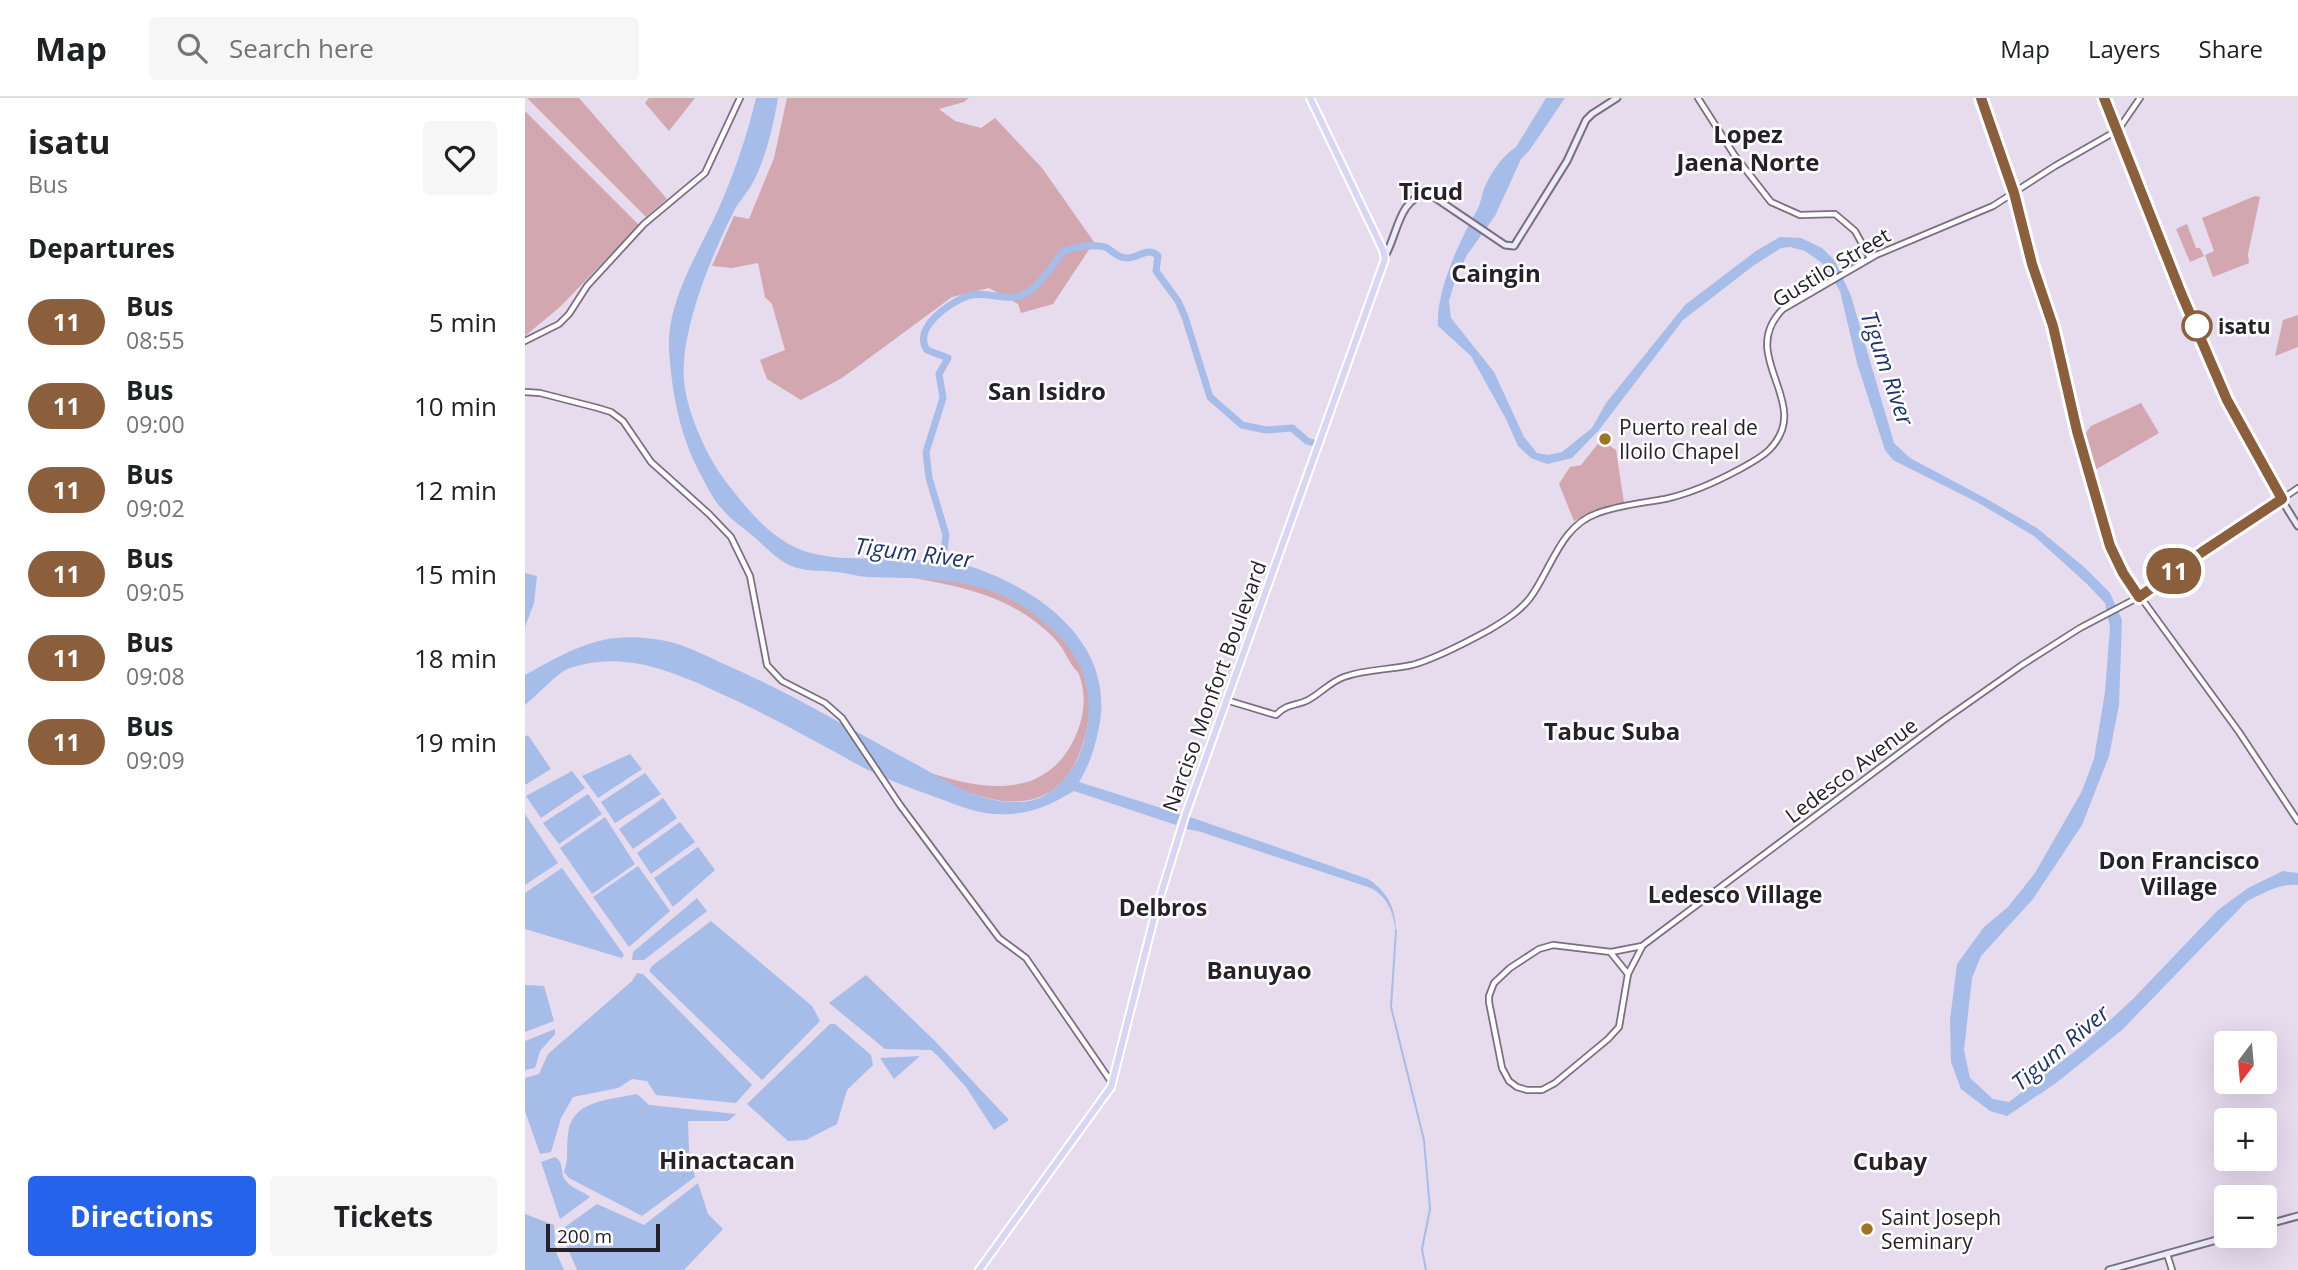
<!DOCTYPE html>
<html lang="en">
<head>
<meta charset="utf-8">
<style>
  body { margin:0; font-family:"Open Sans",sans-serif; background:#f6f6f6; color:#202124; height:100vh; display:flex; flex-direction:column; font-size:26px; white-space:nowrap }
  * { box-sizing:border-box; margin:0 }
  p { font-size:23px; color:#757577 }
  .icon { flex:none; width:38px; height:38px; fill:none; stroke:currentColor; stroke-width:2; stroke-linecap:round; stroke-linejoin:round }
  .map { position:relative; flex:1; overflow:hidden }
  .panel { display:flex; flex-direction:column; background:#fff; width:525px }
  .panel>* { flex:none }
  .badge { padding:0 14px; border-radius:23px; font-size:24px; line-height:46px }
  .needle { width:46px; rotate:196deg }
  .fabs { position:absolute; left:1689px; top:933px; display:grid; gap:14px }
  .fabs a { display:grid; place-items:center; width:63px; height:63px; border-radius:7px; background:#fff; box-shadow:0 7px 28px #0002; font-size:35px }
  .scale { position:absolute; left:21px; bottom:18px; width:114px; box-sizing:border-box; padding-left:7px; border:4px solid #262128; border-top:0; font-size:19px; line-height:24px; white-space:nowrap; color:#262128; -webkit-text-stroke:5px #fff; paint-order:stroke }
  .map>.badge { position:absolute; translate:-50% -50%; box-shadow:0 0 0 4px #fff }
  h2 { padding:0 28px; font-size:26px; line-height:63px }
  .round { display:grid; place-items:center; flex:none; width:74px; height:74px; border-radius:7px; background:#f6f6f6 }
  .summary { display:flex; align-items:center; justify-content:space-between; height:119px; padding:0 28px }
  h1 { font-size:33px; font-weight:700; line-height:52px }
  .primary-button { display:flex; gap:14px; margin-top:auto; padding:14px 28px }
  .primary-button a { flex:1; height:80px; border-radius:7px; background:#2563eb; color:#fff; font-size:28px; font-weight:700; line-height:80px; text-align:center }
  .primary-button a+a { background:#f6f6f6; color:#202124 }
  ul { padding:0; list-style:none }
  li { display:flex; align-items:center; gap:21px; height:84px; padding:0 28px }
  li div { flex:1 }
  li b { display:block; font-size:26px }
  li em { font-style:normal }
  li .badge { min-width:77px; font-weight:700; text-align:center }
  header { display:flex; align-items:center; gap:42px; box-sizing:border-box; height:98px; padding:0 35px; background:#fff; border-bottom:2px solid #e0e0e0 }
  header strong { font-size:33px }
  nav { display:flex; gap:38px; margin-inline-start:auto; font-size:24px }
  .search { width:490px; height:63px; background:#f6f6f6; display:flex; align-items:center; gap:18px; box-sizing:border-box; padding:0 24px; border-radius:7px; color:#757577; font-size:26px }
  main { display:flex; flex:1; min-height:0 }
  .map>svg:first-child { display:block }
  .green { fill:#d2a7b0 }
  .water { fill:#a6bce9 }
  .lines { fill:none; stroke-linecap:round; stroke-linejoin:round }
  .stream { stroke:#a6bce9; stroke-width:2 }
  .river { stroke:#a6bce9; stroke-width:7 }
  .tertiary-casing { stroke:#7a6f80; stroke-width:8 }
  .secondary-casing { stroke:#7a6f80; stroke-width:9 }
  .primary-casing { stroke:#fff; stroke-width:10 }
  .tertiary { stroke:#fff; stroke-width:4.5 }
  .secondary { stroke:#ecebf9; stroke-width:5 }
  .primary { stroke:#d9d6f4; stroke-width:6 }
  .line-casing { stroke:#fff; stroke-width:16 }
  .line { stroke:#8b5e3c; stroke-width:10 }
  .stop-dot { fill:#fff; stroke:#8b5e3c; stroke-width:3.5 }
  .poi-dot { fill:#9f7423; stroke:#fff; stroke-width:2.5 }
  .labels { text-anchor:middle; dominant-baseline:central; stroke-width:5; stroke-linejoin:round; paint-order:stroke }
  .street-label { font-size:21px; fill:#262128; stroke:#fff }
  .stop-label { font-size:21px; font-weight:bold; fill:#262128; stroke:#fff; text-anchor:start }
  .poi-label { font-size:21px; fill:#262128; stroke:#fff; text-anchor:start }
  .water-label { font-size:23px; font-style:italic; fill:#1e356b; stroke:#fff }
  .neighbourhood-label { font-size:23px; font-weight:bold; fill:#262128; stroke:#fff }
  .quarter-label { font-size:24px; font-weight:bold; fill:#262128; stroke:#fff }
</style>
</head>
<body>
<header>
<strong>Map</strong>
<div class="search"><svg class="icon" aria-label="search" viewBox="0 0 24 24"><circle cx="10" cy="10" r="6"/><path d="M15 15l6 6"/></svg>Search here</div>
<nav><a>Map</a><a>Layers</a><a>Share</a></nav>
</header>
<main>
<section class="panel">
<div class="summary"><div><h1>isatu</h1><p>Bus</p></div><a class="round"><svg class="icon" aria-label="heart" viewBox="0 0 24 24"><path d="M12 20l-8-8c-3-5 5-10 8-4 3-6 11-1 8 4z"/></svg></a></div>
<h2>Departures</h2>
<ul>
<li><span class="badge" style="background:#8b5e3c;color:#fff">11</span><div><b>Bus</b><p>08:55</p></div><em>5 min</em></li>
<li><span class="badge" style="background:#8b5e3c;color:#fff">11</span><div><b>Bus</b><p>09:00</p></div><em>10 min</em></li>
<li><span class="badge" style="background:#8b5e3c;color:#fff">11</span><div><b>Bus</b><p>09:02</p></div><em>12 min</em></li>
<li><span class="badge" style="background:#8b5e3c;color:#fff">11</span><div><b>Bus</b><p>09:05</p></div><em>15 min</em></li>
<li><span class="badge" style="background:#8b5e3c;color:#fff">11</span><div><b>Bus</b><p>09:08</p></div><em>18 min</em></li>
<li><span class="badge" style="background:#8b5e3c;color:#fff">11</span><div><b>Bus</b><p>09:09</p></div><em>19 min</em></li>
</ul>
<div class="primary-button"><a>Directions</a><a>Tickets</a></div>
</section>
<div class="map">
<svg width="1773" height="1172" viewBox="0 0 1773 1172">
  <rect width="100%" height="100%" fill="#e7dbee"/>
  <g class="green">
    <polygon points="2,0 54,0 142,101 121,119"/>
    <polygon points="124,0 170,0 144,33 120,5"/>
    <polygon points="262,0 444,0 439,4 414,11 430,23 456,30 470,20 517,70 569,144 528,206 496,215 493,206 464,190 427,199 317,280 276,302 242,281 235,262 260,252 247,206 240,199 233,165 207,170 187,168 209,118 224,121 249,60"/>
    <polygon points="0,13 114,127 35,209 0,238"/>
    <polygon points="1730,98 1735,99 1723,156 1724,165 1688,179 1680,157 1689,153 1677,120"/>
    <polygon points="1662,126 1671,150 1675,150 1679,158 1665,164 1651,131"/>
    <polygon points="1773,217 1773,249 1750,258 1758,222"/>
    <polygon points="1616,305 1634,335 1565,375 1555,342 1566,328"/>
    <polygon points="1076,342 1091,352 1099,405 1069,413 1049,423 1034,386 1045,369 1056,367"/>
    <path d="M388 480C409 482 432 481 452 487 495 500 544 533 559 576 567 597 565 624 558 645 534 727 460 709 403 674 462 694 526 702 553 632 560 614 561 592 553 574 544 567 540 550 528 539 489 500 441 489 388 480Z"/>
  </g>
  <g class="water">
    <path d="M231 0H253C248 29 241 60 227 86 221 97 212 105 207 117 185 161 155 234 159 283 162 316 184 364 205 389 226 416 251 446 286 455 324 465 364 457 402 463L407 460H414C496 477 596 537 573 634 569 652 564 668 554 684L655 716 651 727 549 693C526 706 512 714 485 716 458 718 437 709 413 700 388 691 363 682 339 670 297 647 256 624 212 603 159 579 105 550 45 570 31 575 13 597 0 607V577C51 549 80 531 141 543 161 547 181 558 199 566 264 594 325 631 387 664 422 683 454 706 496 704 523 703 544 681 554 658 568 623 568 584 546 553 541 544 532 537 525 530 472 478 411 481 342 479 331 478 321 475 311 474 295 472 279 474 264 467 250 460 240 448 228 438 218 429 206 422 198 412 189 403 183 390 177 379 155 339 147 297 144 251 142 202 174 154 193 112 209 76 222 38 231 0Z"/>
    <path d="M1021 0H1040L1004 53 996 61 970 118 942 157 931 179 924 203 926 220 969 274 999 339 1012 355 1023 357 1037 354 1067 330 1081 305 1160 207 1231 153 1255 139 1276 140 1297 150 1310 163 1326 198 1369 345 1385 360 1460 400 1512 430 1559 469 1585 495 1597 522 1594 607 1584 658 1557 727 1508 801 1456 858 1447 880 1439 952 1445 980 1468 1001 1484 1004 1557 948 1608 901 1693 812 1723 790 1758 773 1773 775V787C1755 785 1736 796 1721 804L1597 932 1531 985 1482 1018 1465 1013 1436 991 1426 964 1425 922 1432 866 1459 829 1483 809 1510 775 1557 693 1569 661 1580 594 1585 529 1580 505 1562 486 1509 438 1452 404 1368 362 1360 352 1332 265 1315 193 1297 165 1280 153 1265 149 1256 150 1228 168 1158 222 1074 332 1047 360 1022 366 1006 360 993 348 981 321 946 258 913 228C911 192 935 142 952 112 956 106 956 98 959 91 965 76 977 58 991 49Z"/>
    <polygon points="0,475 12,478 9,505 0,529"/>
    <polygon points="3,637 26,671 0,687 0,639"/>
    <polygon points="105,656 117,671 73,700 57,678"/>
    <polygon points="47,673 60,690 16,720 1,698"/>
    <polygon points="120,675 136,696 90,725 76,704"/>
    <polygon points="63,696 77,716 34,746 18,725"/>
    <polygon points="138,700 152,720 108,751 94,731"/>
    <polygon points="0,716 33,765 0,787"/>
    <polygon points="80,719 110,766 67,796 35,750"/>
    <path d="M665 719 843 781C863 794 871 811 871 834 868 815 864 800 846 790L673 733 661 731Z"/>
    <polygon points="155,724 170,744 126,776 112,755"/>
    <polygon points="173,749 190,772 148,809 129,780"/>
    <polygon points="113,768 145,813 104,849 68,799"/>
    <polygon points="37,770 99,857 97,860 0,831 0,795"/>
    <polygon points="172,800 182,813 119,862 107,862 108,854"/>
    <polygon points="186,823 287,908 295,923 237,982 124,873 127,868"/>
    <polygon points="112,875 118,876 227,987 211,1005 131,997 122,983 107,981 93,990 48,999 36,1020 26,1054 15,1056 0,1013 0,980 14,976 23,956 107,883"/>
    <polygon points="341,877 409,942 484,1022 469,1032 441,989 412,957 406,952 360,951 304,905"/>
    <polygon points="0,887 19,888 29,923 0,934"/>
    <polygon points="305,926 310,926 346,957 348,967 322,992 312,1026 281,1042 263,1043 222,1006"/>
    <polygon points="30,931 30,936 15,953 10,970 0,972 0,943"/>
    <polygon points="395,958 369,981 355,960"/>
    <path d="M112 996 124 1007 211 1016 203 1023H163L164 1052 170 1079 117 1118 44 1080 39 1074C44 1061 41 1050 43 1036 46 1002 85 1002 112 996Z"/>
    <path d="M30 1059C40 1065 34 1074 41 1083 47 1091 58 1093 65 1099L35 1121 16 1064Z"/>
    <polygon points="173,1085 183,1116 198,1131 159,1172 52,1172 40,1144 40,1129 72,1106 119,1127"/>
    <polygon points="0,1116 29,1127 31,1154 39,1172 0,1172"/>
  </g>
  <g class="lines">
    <polyline class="stream" points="871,832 866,909 899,1042 905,1111 897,1151 901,1172"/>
    <path class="river" d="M417 469 421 437 404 380 401 354 418 300 414 276 423 260 402 252C387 230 425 204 443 198 461 192 479 204 497 197 514 190 527 167 538 154 546 149 573 145 582 150 589 154 593 160 602 160 614 160 623 148 633 158L631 173 653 203 660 219 685 299 717 327 741 332 767 330 782 343 789 345"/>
    <g class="tertiary-casing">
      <g id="tertiary">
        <polyline points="1173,0 1210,58 1246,104 1275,117 1310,116 1330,133 1345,160"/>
        <polyline points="1456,0 1489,95 1507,166 1528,228 1552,333 1580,432 1598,475 1714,634 1773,723"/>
        <polyline points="0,243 34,226 44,216 62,188 119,126 180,75 215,0"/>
        <polyline points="0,294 15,295 73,310 86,314 98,323 126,364 184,416 206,439 225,478 242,567 257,583 300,605 317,620 375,707 474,840 501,860 587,985"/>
        <path d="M701 602 751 617C762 605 772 608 783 602 796 595 805 584 819 579 841 571 865 572 887 567 910 561 942 544 964 532 979 523 994 514 1005 500 1027 470 1035 428 1073 415 1094 407 1118 405 1140 401 1167 395 1189 385 1213 372 1224 366 1236 360 1244 352 1291 305 1210 259 1258 211L1351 157 1468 108 1530 68 1593 32 1615 0"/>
        <polyline points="1086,855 1103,876 1117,849"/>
        <polyline points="1103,876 1094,929 1083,941 1030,985 1017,992 1002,992 992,989 984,983 977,970 964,904 964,898 969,885 985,870 1014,851 1028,847 1086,854 1117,848 1416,624 1497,567 1555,530 1614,499 1773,390"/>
        <polyline points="1642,1156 1647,1172"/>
      </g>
    </g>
    <g class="secondary-casing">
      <g id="secondary">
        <path d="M1579 0C1639 145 1687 296 1773 428"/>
        <path d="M860 158C873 136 873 101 903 95L980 147 989 148 1042 63 1061 22 1067 16 1092 0"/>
        <polyline points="1740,1127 1773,1118"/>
        <polyline points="1584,1172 1706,1138"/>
      </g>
    </g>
    <g class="primary-casing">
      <polyline id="primary" points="454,1172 586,989 631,812 661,715 860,161 858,152 785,0"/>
    </g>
    <use href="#tertiary" class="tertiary"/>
    <use href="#secondary" class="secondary"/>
    <use href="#primary" class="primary"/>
  </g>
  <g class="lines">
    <g class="line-casing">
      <polyline id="line" points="1456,0 1489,95 1507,166 1528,228 1552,333 1585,448 1598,475 1614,499 1677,454 1757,401 1702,302 1656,195 1579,0"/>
    </g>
    <use href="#line" class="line"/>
  </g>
  <circle class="stop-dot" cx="1672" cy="228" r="14"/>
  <g class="poi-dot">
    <circle cx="1080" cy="341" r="7"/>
    <circle cx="1342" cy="1131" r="7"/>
  </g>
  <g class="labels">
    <g class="street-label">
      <text transform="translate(1306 169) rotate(-31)">Gustilo Street</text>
      <text transform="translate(689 588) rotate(-70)">Narciso Monfort Boulevard</text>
      <text transform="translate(1326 672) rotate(-37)">Ledesco Avenue</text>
    </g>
    <g class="stop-label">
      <text x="1693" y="228">isatu</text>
    </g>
    <g class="poi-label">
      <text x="1094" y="329">Puerto real de<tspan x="1094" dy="24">Iloilo Chapel</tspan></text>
      <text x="1356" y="1119">Saint Joseph<tspan x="1356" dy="24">Seminary</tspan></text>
    </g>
    <g class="water-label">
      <text transform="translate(1363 270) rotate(71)">Tigum River</text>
      <text transform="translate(389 454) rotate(7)">Tigum River</text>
      <text transform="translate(1535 949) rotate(-40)">Tigum River</text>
    </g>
    <g class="neighbourhood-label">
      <text x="1654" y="762">Don Francisco<tspan x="1654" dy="26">Village</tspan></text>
      <text x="1210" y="796">Ledesco Village</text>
      <text x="638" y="809">Delbros</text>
    </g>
    <g class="quarter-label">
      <text x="1223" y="35">Lopez<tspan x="1223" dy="28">Jaena Norte</tspan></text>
      <text x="906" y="92">Ticud</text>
      <text x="971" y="174">Caingin</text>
      <text x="522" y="292">San Isidro</text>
      <text x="1087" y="632">Tabuc Suba</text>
      <text x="734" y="871">Banuyao</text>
      <text x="202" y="1061">Hinactacan</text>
      <text x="1365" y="1062">Cubay</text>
    </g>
  </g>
</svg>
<div class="fabs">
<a><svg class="needle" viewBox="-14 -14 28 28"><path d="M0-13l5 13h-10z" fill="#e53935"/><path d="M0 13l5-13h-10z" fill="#757577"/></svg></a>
<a>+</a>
<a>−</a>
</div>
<div class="scale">200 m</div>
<b class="badge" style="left:1649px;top:473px;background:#8b5e3c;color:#fff">11</b>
</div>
</main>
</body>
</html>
